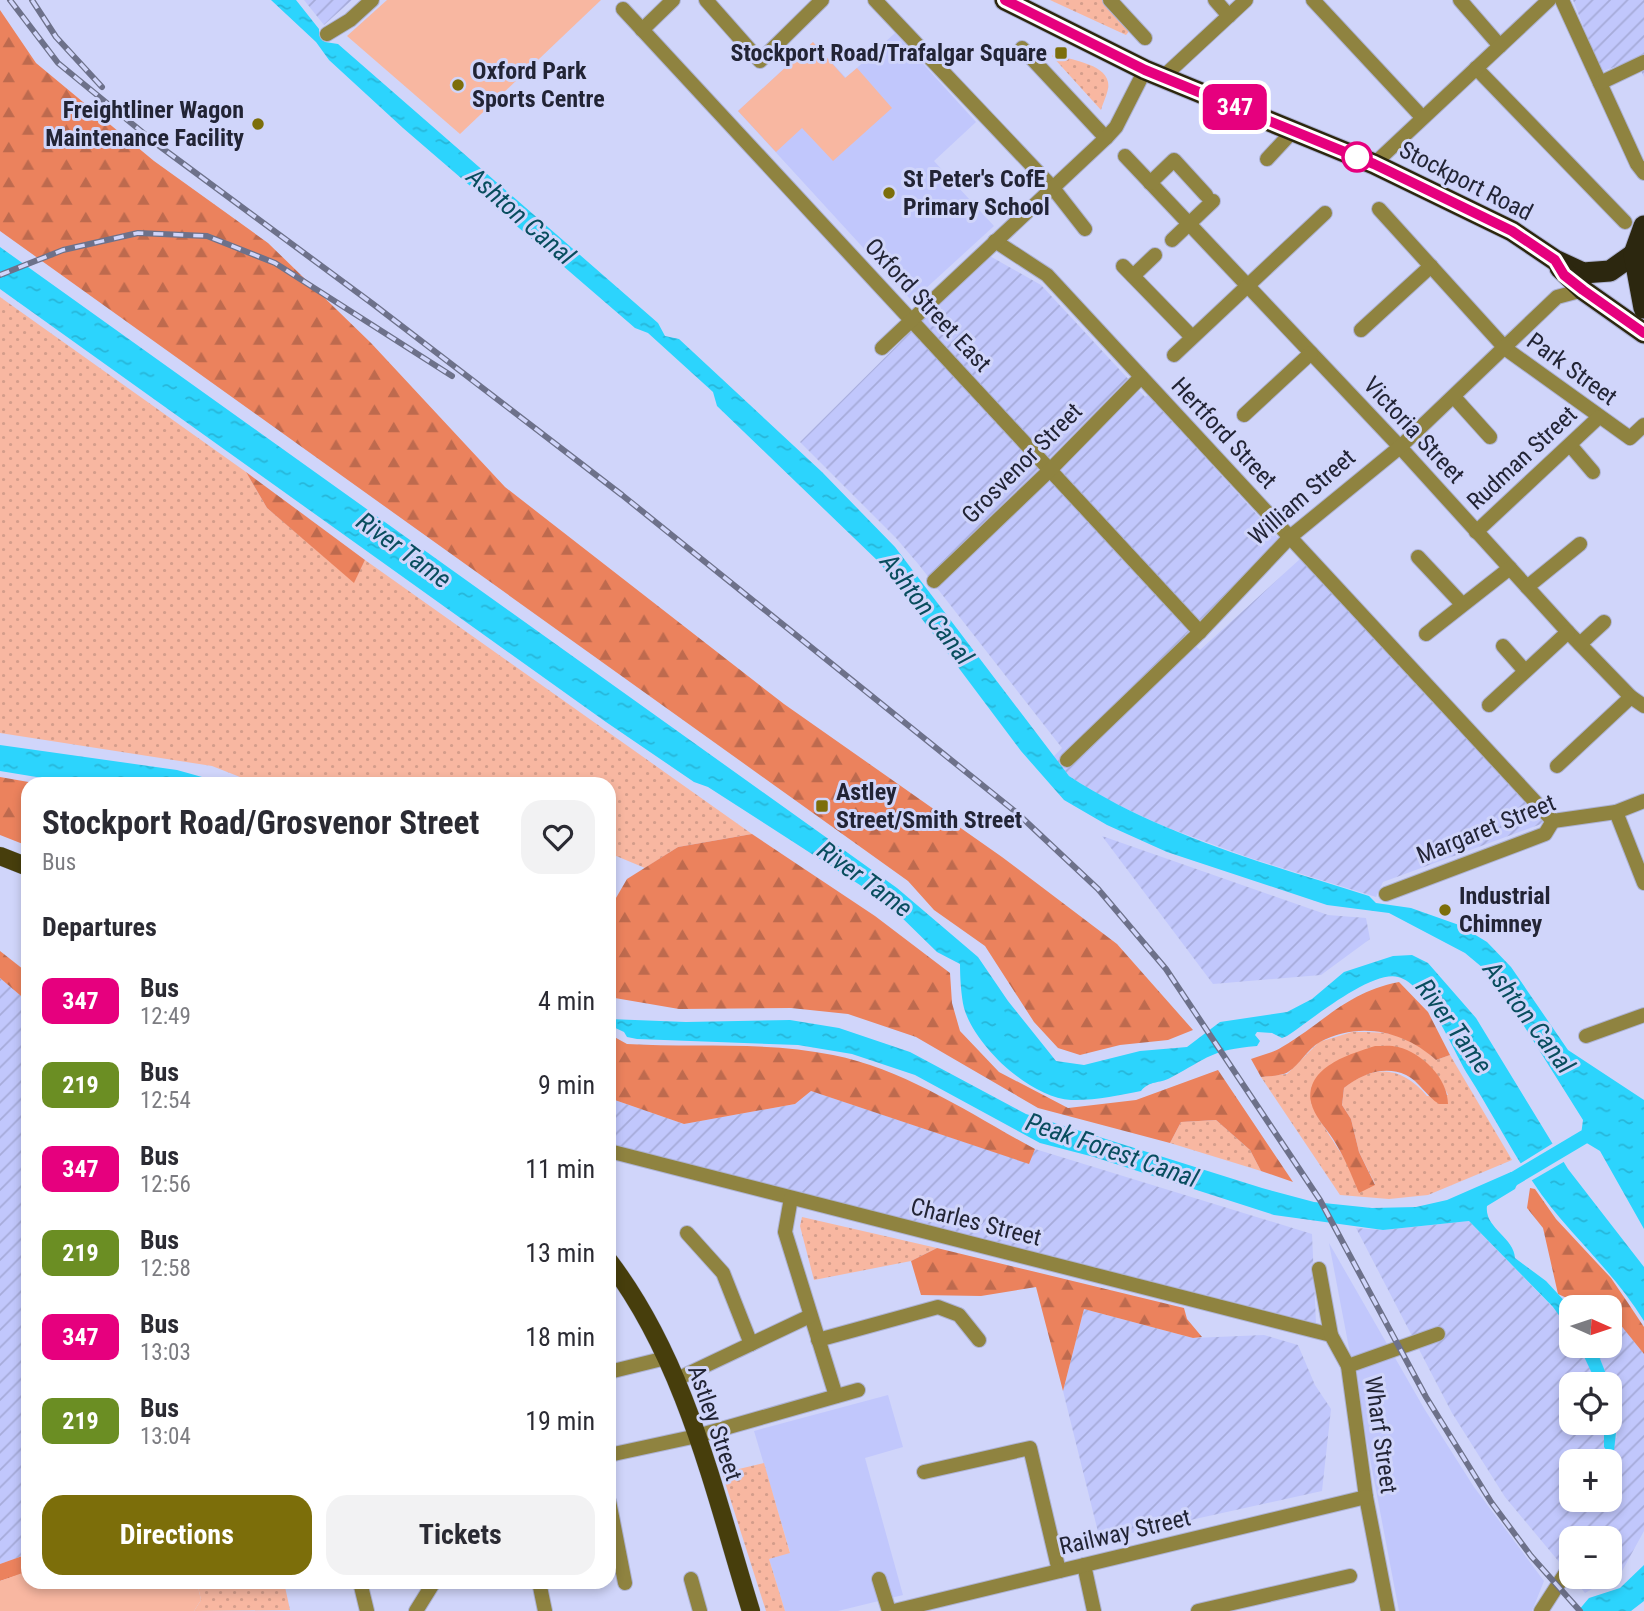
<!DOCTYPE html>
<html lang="en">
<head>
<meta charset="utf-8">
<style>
  body { margin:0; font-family:"Roboto Condensed",sans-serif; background:#f2f2f3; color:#2b2b33; height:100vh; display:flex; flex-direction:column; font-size:26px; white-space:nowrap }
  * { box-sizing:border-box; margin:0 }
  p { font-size:23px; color:#7c7c81 }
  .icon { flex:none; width:38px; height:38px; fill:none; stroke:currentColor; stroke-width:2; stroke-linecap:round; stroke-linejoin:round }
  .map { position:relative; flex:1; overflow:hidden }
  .details { position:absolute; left:21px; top:777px; width:595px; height:812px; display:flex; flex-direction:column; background:#fff; border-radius:21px; box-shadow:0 4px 10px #0003 }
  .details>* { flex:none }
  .badge { padding:0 14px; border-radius:10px; font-size:24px; line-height:46px }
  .needle { width:46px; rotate:93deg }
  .fabs { position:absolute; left:1559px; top:1295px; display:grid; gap:14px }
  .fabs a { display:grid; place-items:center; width:63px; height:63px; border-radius:14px; background:#fff; box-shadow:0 4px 10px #0003; font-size:35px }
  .map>.badge { position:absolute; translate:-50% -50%; box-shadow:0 0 0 4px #fff }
  h2 { padding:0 21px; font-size:26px; line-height:63px }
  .round { display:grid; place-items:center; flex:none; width:74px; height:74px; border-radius:21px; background:#f2f2f3 }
  .head { display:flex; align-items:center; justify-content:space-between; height:119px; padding:0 21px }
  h1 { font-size:33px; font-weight:700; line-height:52px }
  .primary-button { display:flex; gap:14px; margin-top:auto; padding:14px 21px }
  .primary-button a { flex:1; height:80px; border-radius:21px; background:#7c6e0a; color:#fff; font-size:28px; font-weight:700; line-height:80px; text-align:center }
  .primary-button a+a { background:#f2f2f3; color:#2b2b33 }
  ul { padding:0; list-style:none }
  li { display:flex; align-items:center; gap:21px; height:84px; padding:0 21px }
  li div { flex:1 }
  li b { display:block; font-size:26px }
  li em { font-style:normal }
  li .badge { min-width:77px; font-weight:700; text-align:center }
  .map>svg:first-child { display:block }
  .built { fill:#c1c7fc }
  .industrial { fill:url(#industrial-furrows); fill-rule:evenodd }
  .green { fill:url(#green-dots); fill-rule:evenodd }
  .forest { fill:url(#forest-firs) }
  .pitch { fill:#f8b7a1 }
  .water { fill:url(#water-ripples) }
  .pier { fill:#d0d5fa }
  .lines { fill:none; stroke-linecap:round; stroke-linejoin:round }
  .canal { stroke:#2cd4fd; stroke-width:14 }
  .minor-casing { stroke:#adb2d3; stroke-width:16 }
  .major-casing { stroke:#adb2d3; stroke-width:19 }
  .highway-casing { stroke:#adb2d3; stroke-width:23 }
  .minor { stroke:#8f8340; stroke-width:14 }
  .major { stroke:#473e0c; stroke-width:18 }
  .highway { stroke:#2c270f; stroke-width:21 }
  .rail-casing { stroke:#6d718a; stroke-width:6 }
  .rail { stroke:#d0d5fa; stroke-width:3.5; stroke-dasharray:10; stroke-linecap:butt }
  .line-casing { stroke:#fff; stroke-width:16 }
  .line { stroke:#e6007e; stroke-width:10 }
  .poi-dot { fill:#7c6e0a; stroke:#d0d5fa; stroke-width:2.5 }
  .stop-dot { fill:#fff; stroke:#e6007e; stroke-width:3.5 }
  .labels { text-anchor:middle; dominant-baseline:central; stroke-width:6; stroke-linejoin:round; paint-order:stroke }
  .poi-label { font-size:24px; font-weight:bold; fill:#222435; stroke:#d0d5fa; text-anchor:start }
  .street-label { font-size:24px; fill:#222435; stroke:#d0d5fa }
  .water-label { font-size:26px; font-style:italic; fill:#084d5e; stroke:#d0d5fa }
</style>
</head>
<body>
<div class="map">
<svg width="1644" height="1611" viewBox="0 0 1644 1611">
  <defs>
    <pattern id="industrial-furrows" width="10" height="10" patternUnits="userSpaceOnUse" patternTransform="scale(1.75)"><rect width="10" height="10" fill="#c1c7fc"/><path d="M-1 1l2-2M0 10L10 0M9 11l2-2" fill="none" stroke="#a6abd9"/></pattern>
    <pattern id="green-dots" width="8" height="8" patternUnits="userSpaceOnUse" patternTransform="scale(1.75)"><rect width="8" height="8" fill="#f8b7a1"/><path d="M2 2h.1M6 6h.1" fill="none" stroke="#d49d8b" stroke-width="1.8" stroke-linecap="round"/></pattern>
    <pattern id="forest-firs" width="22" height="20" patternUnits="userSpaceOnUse" patternTransform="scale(1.75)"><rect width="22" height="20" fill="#eb825d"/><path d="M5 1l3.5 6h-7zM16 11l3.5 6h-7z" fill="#be6a4e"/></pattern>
    <pattern id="water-ripples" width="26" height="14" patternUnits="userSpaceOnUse" patternTransform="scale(1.75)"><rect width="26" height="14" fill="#2cd4fd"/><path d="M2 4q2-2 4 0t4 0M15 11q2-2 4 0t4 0" fill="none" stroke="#27b6d9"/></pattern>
  </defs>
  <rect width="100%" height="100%" fill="#d0d5fa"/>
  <g class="built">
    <polygon points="895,33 976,122 934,161 994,226 912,301 738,111 813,42 846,78"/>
    <polygon points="1329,1243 1425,1410 1474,1487 1544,1581 1532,1611 1399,1611"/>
    <polygon points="888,1395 903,1447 865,1458 903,1595 838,1611 785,1611 769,1559 790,1552 754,1431"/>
  </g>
  <g class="industrial">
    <polygon points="304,0 352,0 324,25"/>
    <polygon points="1573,0 1644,0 1644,77 1635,59 1601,72"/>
    <polygon points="988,255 1041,285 1145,397 1148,395 1281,541 1185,635 1200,650 1300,559 1544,823 1383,882 1376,897 1250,858 1163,826 1101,797 1069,776 1053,757 1062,748 919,565 896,538 800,442"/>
    <polygon points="1102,836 1328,915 1366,918 1370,939 1321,975 1213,984"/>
    <polygon points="0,978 28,1002 28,1374 24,1397 28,1399 28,1554 0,1564"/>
    <polygon points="811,1091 1028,1163 1035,1149 1312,1234 1316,1323 609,1144 609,1098 684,1124 795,1104"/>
    <path d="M1469 1221 1562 1317 1571 1332 1572 1346H1579L1582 1350 1597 1384H1572V1423H1604V1433L1617 1438 1610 1384 1595 1346H1610V1319L1619 1323 1644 1354V1531L1621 1573 1585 1593 1505 1497 1452 1413 1356 1228 1383 1230ZM1572 1461H1610V1500H1572ZM1572 1538H1610V1577H1572Z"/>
    <polygon points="1084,1309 1193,1338 1264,1335 1298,1345 1315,1385 1331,1409 1322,1491 1100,1540 1063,1391"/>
  </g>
  <g class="green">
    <polygon points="1050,0 1102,0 1130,30 1126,35"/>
    <path d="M1054 54C1069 60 1104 63 1108 82 1110 90 1103 102 1101 110L1052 56Z"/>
    <polygon points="0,297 246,472 267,508 354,582 365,560 752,834 678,847 645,868 609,853 609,784 258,784 212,766 0,733"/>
    <path d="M1352 1032C1392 1032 1405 1032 1436 1060L1450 1055 1512 1160 1428 1195 1389 1199 1340 1195 1261 1077 1287 1074 1319 1042ZM1375 1046C1412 1056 1430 1057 1448 1095L1427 1096C1403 1067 1374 1063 1344 1088L1342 1105 1351 1119 1359 1152 1375 1184 1359 1192 1346 1161 1317 1116Z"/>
    <polygon points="1216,1120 1250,1150 1261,1171 1170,1143 1181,1122"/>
    <polygon points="802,1217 937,1248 911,1261 814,1280 800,1226"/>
    <polygon points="764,1463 790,1553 769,1559 785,1611 766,1611 722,1473"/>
    <polygon points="197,1582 284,1582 290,1610 194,1611 201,1600"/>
  </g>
  <g class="forest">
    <polygon points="0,10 36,63 154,161 268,243 371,343 505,487 784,704 1002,857 1117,944 1193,1030 1168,1040 1120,1045 1080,1055 1058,1048 1034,1022 985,946 934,910 908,881 0,231"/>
    <polygon points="246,472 365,560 354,583 267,508"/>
    <polygon points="0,777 40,784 28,784 28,846 0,835"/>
    <polygon points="752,834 875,916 950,973 952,1003 960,1031 999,1072 1068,1108 1136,1100 1218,1070 1293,1182 1261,1171 1250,1150 1216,1120 1181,1122 1170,1143 1038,1108 916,1037 848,1014 791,1008 679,1009 609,997 609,910 627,879 678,847"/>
    <polygon points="0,951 28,973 28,1002 0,978"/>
    <path d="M1399 982 1428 1012 1450 1055 1436 1060C1404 1031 1360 1021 1320 1042 1307 1049 1300 1065 1288 1072 1282 1076 1269 1076 1261 1077L1251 1059C1261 1055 1273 1053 1282 1047 1325 1022 1345 993 1399 982Z"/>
    <path d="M609 1034 627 1044C695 1048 766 1041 833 1055 907 1070 970 1114 1035 1149L1029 1164 811 1091 795 1104 684 1124 609 1098Z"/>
    <path d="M1375 1046C1382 1046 1391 1045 1398 1047 1422 1053 1448 1078 1448 1104H1439C1427 1097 1419 1081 1406 1075 1385 1065 1361 1074 1344 1088L1342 1105 1351 1119 1359 1152 1375 1185 1359 1193C1351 1174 1344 1156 1333 1139 1326 1128 1314 1116 1311 1102 1305 1067 1350 1054 1375 1046Z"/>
    <polygon points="1530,1188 1535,1189 1556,1219 1611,1278 1628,1303 1644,1327 1644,1354 1619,1323 1610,1319 1610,1307 1586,1307 1558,1294 1543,1228 1527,1208"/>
    <polygon points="937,1248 1184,1308 1187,1319 1202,1337 1193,1338 1084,1309 1063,1391 1036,1287 981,1296 921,1295 911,1261"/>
    <polygon points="28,1554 28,1572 0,1581 0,1564"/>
  </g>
  <g class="pitch">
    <polygon points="387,0 601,0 460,134 347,36"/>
    <polygon points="813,42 845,78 857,68 892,108 833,161 802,128 776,152 738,111"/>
    <polygon points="28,1571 28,1582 197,1582 201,1600 194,1611 0,1611 0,1581"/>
  </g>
  <g class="water">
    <path d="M271 0H296L319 29V35L325 42 338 44 658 323 665 336 679 339 822 472 895 547 1069 776C1159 835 1267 864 1369 896L1376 903 1411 908 1459 925 1487 942 1511 967 1568 1050 1644 1100V1229L1600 1151 1585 1142 1572 1148 1567 1147 1569 1142 1581 1135 1583 1120 1514 1010 1483 968 1465 953 1389 913 1327 905 1167 852 1107 825 1064 800 1021 751 880 563 717 406 713 392 648 333 635 328 403 128 329 60 316 42Z"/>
    <path d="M0 247 897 888 978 957 1008 1001 1056 1061 1084 1065 1140 1051 1187 1047 1220 1022 1287 1012 1312 999 1344 972 1393 956 1412 955 1428 963 1476 1018 1568 1169 1644 1267V1321C1620 1282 1589 1252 1560 1218 1523 1175 1498 1122 1468 1075 1453 1051 1427 984 1398 977 1371 970 1310 1021 1287 1036L1282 1038 1272 1033 1257 1032 1255 1035 1260 1041 1257 1046C1210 1050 1210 1057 1170 1078 1159 1084 1150 1080 1141 1091 1120 1095 1093 1101 1071 1100 1030 1098 975 1046 964 1008 961 995 960 977 960 964L937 952 893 909 860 885 708 787 694 782 606 722 0 289Z"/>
    <polygon points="0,745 177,770 227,784 79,784 0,771"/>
    <path d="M609 1019 686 1022 790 1020 839 1028 910 1052 1026 1114 1262 1188 1314 1202 1372 1208 1416 1207 1447 1200 1511 1172 1521 1175 1515 1189 1487 1206C1484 1228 1514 1237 1515 1258L1546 1281 1571 1308V1332L1553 1307 1469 1221 1383 1230 1274 1215 1094 1157 1040 1143 915 1075 852 1054 798 1045 637 1039 627 1037 624 1032 609 1025Z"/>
    <polygon points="1579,1346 1595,1346 1610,1384 1597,1384"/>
    <polygon points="1610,1385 1617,1423 1614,1451 1608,1452 1604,1447 1604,1423 1610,1423"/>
    <polygon points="1644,1565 1644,1601 1631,1611 1578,1611 1589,1598 1620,1588"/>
  </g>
  <polygon class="pier" points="1555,1142 1567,1160 1529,1182 1525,1175 1523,1179 1518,1165"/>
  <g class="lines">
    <polyline class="canal" points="1505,1184 1584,1137"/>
    <g class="minor-casing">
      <g id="minor">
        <polyline points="706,0 760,61 822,0"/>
        <polyline points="875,0 1053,188 1085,229"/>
        <polyline points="1110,0 1145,38"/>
        <polyline points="1215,0 1229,16"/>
        <polyline points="1313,0 1421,116"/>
        <polyline points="1460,0 1500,46"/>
        <polyline points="1562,0 1637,164 1644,173"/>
        <polyline points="623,9 1200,632"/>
        <polyline points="642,30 673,0"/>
        <polyline points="327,34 350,20 372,0"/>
        <polyline points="1022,48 1106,138"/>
        <polyline points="1476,68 1625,222"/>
        <polyline points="1163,77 1246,0"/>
        <polyline points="1600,83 1644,62"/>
        <polyline points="1125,156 1400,447 1568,632 1631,697 1644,706"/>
        <polyline points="1267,159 1293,131"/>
        <polyline points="1374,164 1549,0"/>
        <polyline points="1150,183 1174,160 1206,195"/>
        <polyline points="1379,209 1506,349 1630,438 1644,425"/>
        <polyline points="1172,240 1213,201"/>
        <polyline points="995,241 1047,275 1553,821"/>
        <polyline points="1123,266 1192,337"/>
        <polyline points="1133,276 1155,255"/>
        <polyline points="1361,330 1431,266"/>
        <polyline points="882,348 1106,138 1116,127 1145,70"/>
        <polyline points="1174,355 1325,213"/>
        <polyline points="1454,397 1490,437"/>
        <polyline points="1244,415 1311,353"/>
        <polyline points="1570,445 1593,472"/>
        <polyline points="1476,532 1599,417"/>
        <polyline points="1418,557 1462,604"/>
        <polyline points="934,581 1051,469 1141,377"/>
        <polyline points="1527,587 1580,544"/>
        <polyline points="1426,634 1510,568"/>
        <polyline points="1580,644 1604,622"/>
        <polyline points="1503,646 1525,671"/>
        <polyline points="1489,705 1568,632"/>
        <polyline points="1067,760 1200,632 1290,537 1400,447 1557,297 1583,290"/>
        <polyline points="1557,766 1631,697"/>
        <polyline points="1616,812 1644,883"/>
        <polyline points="1553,821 1616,812 1644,801"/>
        <polyline points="1386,894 1545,834 1553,821"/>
        <polyline points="1586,1036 1644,1015"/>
        <polyline points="609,1151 1331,1335"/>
        <polyline points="791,1198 785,1232 836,1396"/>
        <polyline points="687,1233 723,1273 751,1344"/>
        <polyline points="1319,1269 1331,1335 1348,1366 1366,1497 1388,1611"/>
        <polyline points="818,1340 938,1307 959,1315 979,1340"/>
        <polyline points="1348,1366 1438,1334"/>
        <polyline points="609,1372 666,1358"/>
        <polyline points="675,1380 810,1316"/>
        <polyline points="609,1455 697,1436 858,1390"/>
        <polyline points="924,1472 1030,1448 1059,1571"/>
        <polyline points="609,1501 625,1583"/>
        <polyline points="1084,1565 1094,1611"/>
        <polyline points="691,1579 700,1611"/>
        <polyline points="879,1579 889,1611"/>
        <polyline points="360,1582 367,1611"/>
        <polyline points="539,1582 545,1611"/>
        <polyline points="416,1611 434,1582"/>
        <polyline points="894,1611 1366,1497"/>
        <polyline points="1198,1611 1350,1576"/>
        <polyline points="1541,1611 1572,1563"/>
      </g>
    </g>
    <g class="major-casing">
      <g id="major">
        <polyline points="0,856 28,867"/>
        <path d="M609 1261C686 1362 714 1492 751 1611"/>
      </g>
    </g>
    <g class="highway-casing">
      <g id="highway">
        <polyline points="1005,0 1145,70 1374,164 1512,231 1555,260 1583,273 1610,271 1634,254"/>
        <polyline points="1644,226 1634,254 1644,308"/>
        <polyline points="1560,268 1583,290 1644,333"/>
      </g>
    </g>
    <use href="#minor" class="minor"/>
    <use href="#major" class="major"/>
    <use href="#highway" class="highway"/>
    <g class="rail-casing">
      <g id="rail">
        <polyline points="10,0 58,63 158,145 373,304 622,495 1017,813 1098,889 1166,969 1320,1200 1426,1397 1491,1502 1531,1556 1580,1611"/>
        <polyline points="32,0 56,37 102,87"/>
        <polyline points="0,275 63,250 138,233 207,236 275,263 452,376"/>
      </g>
    </g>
    <use href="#rail" class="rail"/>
  </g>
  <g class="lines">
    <g class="line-casing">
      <polyline id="line" points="1005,0 1145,70 1374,164 1512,231 1555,260 1564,275 1583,290 1644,333"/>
    </g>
    <use href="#line" class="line"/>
  </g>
  <g class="poi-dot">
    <rect x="1054" y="46" width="14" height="14" rx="3.5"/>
    <circle cx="458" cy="85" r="7"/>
    <circle cx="258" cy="124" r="7"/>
    <circle cx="889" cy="193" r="7"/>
    <rect x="815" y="799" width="14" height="14" rx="3.5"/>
    <circle cx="1445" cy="910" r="7"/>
  </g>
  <circle class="stop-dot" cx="1357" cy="157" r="14"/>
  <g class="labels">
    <g class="poi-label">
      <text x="1047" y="53" text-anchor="end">Stockport Road/Trafalgar Square</text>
      <text x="472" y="71">Oxford Park<tspan x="472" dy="28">Sports Centre</tspan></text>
      <text x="244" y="110" text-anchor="end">Freightliner Wagon<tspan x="244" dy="28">Maintenance Facility</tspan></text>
      <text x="903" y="179">St Peter's CofE<tspan x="903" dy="28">Primary School</tspan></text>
      <text x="836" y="792">Astley<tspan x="836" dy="28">Street/Smith Street</tspan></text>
      <text x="1459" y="896">Industrial<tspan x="1459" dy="28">Chimney</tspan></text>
    </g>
    <g class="street-label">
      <text transform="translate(1466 181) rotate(27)">Stockport Road</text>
      <text transform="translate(928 305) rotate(47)">Oxford Street East</text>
      <text transform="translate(1572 369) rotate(36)">Park Street</text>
      <text transform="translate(1414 430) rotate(47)">Victoria Street</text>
      <text transform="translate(1224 433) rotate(47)">Hertford Street</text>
      <text transform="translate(1522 458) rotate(-43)">Rudman Street</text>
      <text transform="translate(1022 463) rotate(-45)">Grosvenor Street</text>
      <text transform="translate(1302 497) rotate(-41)">William Street</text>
      <text transform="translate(1486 829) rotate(-22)">Margaret Street</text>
      <text transform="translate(976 1222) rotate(14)">Charles Street</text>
      <text transform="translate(715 1423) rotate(71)">Astley Street</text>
      <text transform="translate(1381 1435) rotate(82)">Wharf Street</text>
      <text transform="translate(1125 1532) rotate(-13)">Railway Street</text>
    </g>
    <g class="water-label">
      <text transform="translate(521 216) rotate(41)">Ashton Canal</text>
      <text transform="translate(404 550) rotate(36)">River Tame</text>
      <text transform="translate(927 609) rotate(52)">Ashton Canal</text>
      <text transform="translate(865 879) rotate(36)">River Tame</text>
      <text transform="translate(1529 1017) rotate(53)">Ashton Canal</text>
      <text transform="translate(1454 1026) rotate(54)">River Tame</text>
      <text transform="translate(1112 1150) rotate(19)">Peak Forest Canal</text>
    </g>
  </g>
</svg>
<div class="fabs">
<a><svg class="needle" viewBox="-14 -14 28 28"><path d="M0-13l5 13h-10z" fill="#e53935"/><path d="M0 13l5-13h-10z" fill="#7c7c81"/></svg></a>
<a><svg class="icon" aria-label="locate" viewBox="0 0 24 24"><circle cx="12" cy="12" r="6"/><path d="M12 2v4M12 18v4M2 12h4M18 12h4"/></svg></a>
<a>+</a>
<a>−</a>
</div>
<b class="badge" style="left:1235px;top:107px;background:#e6007e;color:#fff">347</b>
<section class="details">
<div class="head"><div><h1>Stockport Road/Grosvenor Street</h1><p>Bus</p></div><a class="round"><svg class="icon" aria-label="heart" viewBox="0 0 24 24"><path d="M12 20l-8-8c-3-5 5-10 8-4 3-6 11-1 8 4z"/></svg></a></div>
<h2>Departures</h2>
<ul>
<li><span class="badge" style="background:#e6007e;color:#fff">347</span><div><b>Bus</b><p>12:49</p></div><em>4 min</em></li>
<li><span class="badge" style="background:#6b8e23;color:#fff">219</span><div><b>Bus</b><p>12:54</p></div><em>9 min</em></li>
<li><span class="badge" style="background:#e6007e;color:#fff">347</span><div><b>Bus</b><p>12:56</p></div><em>11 min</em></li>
<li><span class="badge" style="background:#6b8e23;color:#fff">219</span><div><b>Bus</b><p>12:58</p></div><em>13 min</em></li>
<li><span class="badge" style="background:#e6007e;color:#fff">347</span><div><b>Bus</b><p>13:03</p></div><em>18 min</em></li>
<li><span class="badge" style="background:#6b8e23;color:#fff">219</span><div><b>Bus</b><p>13:04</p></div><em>19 min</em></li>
</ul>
<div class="primary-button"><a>Directions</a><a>Tickets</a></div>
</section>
</div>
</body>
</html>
